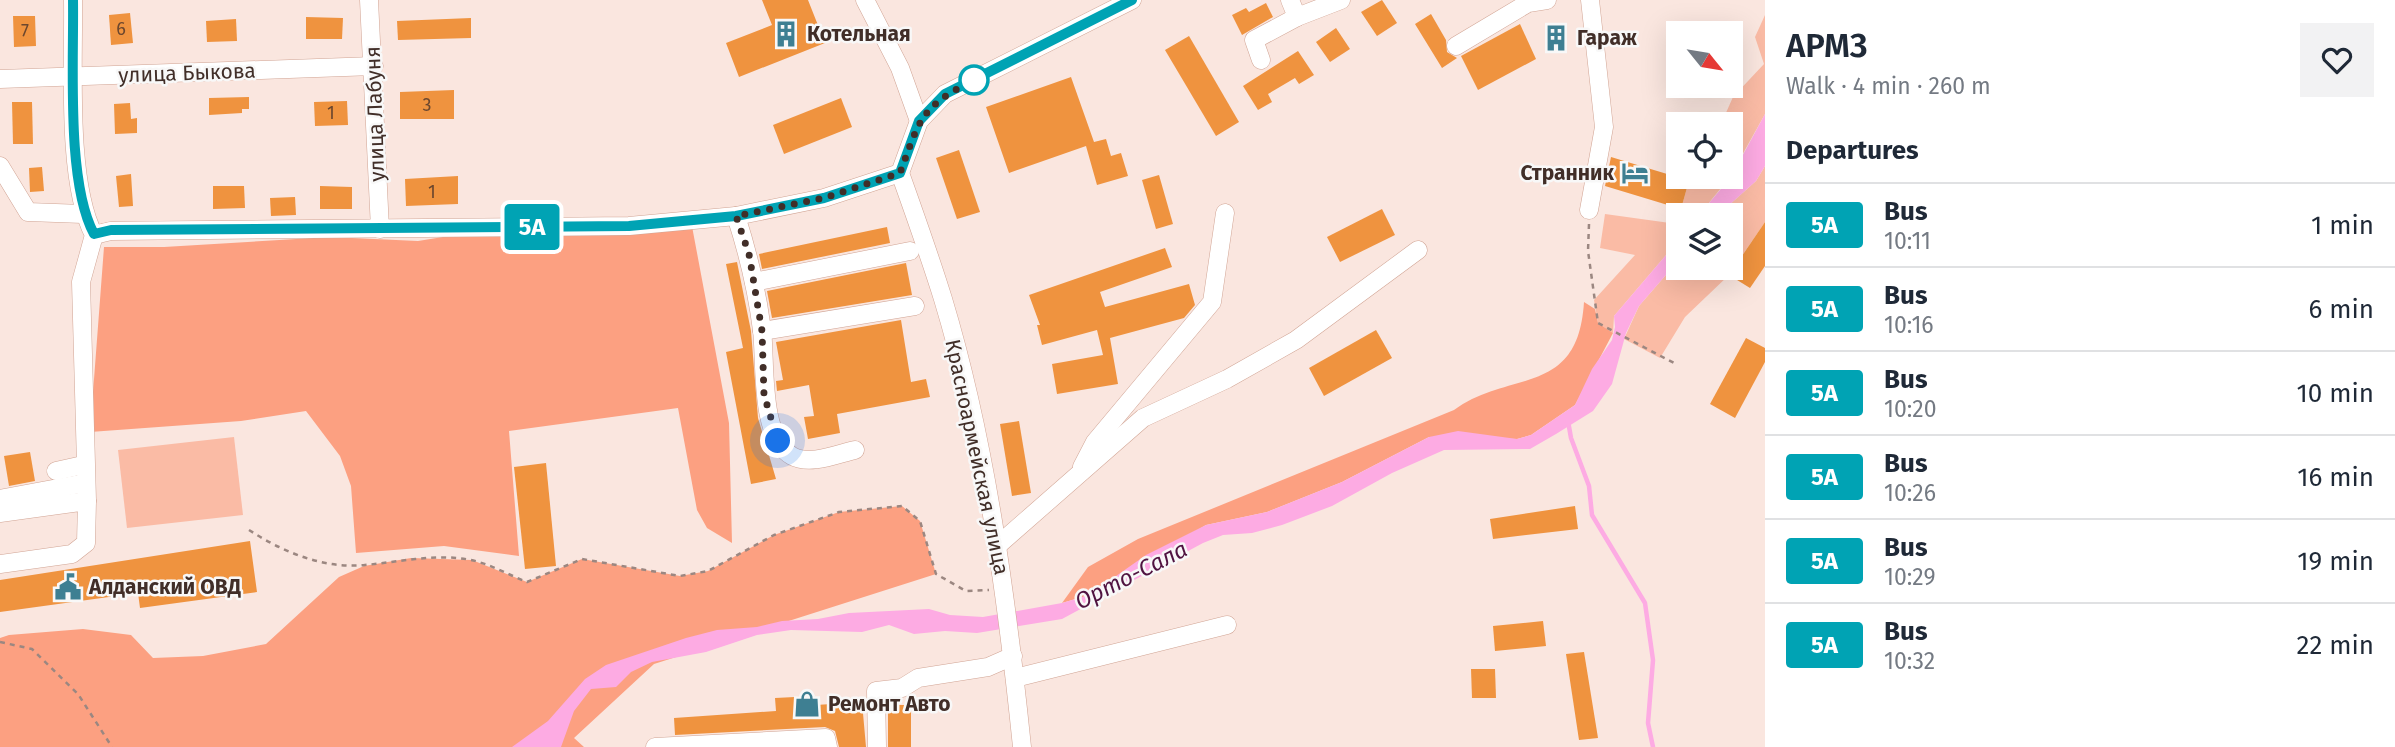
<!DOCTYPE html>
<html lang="en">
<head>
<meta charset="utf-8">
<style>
  body { margin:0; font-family:"Fira Sans",sans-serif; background:#f2f2f3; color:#1f2937; height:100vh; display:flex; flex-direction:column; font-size:26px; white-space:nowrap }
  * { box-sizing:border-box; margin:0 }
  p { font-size:23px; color:#747a83 }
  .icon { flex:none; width:38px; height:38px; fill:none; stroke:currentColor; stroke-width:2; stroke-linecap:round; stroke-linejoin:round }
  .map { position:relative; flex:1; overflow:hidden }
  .sheet { display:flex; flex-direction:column; background:#fff; width:630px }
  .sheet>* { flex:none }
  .badge { padding:0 14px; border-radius:5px; font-size:24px; line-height:46px }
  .needle { width:46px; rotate:120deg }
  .tools { position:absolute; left:1666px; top:21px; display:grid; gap:14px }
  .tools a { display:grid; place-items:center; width:77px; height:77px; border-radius:0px; background:#fff; box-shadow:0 7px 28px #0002; font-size:35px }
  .you { position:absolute; width:35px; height:35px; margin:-18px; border:5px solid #fff; border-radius:50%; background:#1a73e8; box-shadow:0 0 0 10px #1a73e833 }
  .map>.badge { position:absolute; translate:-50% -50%; box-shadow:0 0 0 4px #fff }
  h2 { padding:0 21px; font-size:26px; line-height:63px }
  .round { display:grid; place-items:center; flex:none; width:74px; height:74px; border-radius:0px; background:#f2f2f3 }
  .head { display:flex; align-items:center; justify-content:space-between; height:119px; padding:0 21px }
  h1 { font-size:33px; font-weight:600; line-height:52px }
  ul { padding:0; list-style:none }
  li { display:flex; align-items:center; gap:21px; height:84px; padding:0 21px; border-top:2px solid #e0e1e3 }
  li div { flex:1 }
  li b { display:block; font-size:26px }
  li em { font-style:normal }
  li .badge { min-width:77px; font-weight:700; text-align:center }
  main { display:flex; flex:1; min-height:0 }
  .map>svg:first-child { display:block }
  .green { fill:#fabba5 }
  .forest { fill:#fca081 }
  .water { fill:#fdabe3 }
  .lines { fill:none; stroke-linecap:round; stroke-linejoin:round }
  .stream { stroke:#fdabe3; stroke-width:4.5 }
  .building { fill:#ef933f }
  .minor-casing { stroke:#d1a494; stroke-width:19 }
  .path { stroke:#9b8781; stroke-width:2.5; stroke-dasharray:5 5; stroke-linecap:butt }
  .minor { stroke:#fff; stroke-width:18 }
  .line-casing { stroke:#fff; stroke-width:16 }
  .line { stroke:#00a3b4; stroke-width:10 }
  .walk { stroke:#412e28; stroke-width:7; stroke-dasharray:0 12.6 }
  .stop-dot { fill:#fff; stroke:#00a3b4; stroke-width:3.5 }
  .labels { text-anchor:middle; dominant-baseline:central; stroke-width:5; stroke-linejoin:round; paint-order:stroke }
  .number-label { font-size:18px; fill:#6c472e }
  .poi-label { font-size:21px; font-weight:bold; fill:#412e28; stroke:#f8f8f8; text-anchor:start }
  .street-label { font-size:21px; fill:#412e28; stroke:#f8f8f8 }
  .water-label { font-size:23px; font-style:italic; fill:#501341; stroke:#f8f8f8 }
</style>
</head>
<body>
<main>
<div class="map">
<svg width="1765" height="747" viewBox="0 0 1765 747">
  <rect width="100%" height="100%" fill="#fae6df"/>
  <g class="green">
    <polygon points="1765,15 1765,114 1731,175 1731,124 1721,124 1733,97 1764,64 1755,37"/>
    <polygon points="1765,166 1765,222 1729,275 1685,317 1660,358 1624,339 1639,306 1678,261 1678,268 1731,268 1731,215 1718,215 1756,181"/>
    <polygon points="1690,177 1730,177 1699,215 1678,215 1678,241 1614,316 1613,333 1598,323 1594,300 1635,255 1600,248 1605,214 1670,223 1681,209"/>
    <polygon points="234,437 243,515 127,528 118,450"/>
  </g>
  <g class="forest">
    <polygon points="691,221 729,423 732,543 707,528 697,510 678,408 509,431 519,556 444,546 356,553 351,486 340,456 306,411 241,421 90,432 104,247 164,247 330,237 418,241 499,228"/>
    <path d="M1584 302 1595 309 1598 323 1613 333 1575 405 1531 435 1517 439 1429 437 1342 482 1267 512 1206 525 1089 595 1062 603 1088 567 1138 539 1454 410C1510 369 1578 398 1584 302Z"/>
    <polygon points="902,506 920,521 936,574 654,664 574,738 584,747 0,747 0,638 9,635 83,629 131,635 153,658 203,656 266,644 339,577 364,566 411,558 472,560 527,582 582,559 680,576 708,571 774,535 839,512"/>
  </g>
  <g class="water">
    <polygon points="1765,114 1765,166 1756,181 1718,215 1699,215 1731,177"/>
    <polygon points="1678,241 1678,261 1639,306 1626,333 1612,384 1593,411 1556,434 1530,449 1444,450 1392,473 1332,506 1282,525 1252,533 1223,535 1203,543 1062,619 977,633 945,631 914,634 889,625 862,632 791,630 757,635 706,652 652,662 631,672 616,687 591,689 574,711 561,747 512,747 548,721 585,679 606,665 686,638 717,630 757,627 782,621 818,619 849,613 929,609 950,615 983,617 1062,603 1089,595 1146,555 1206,525 1267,512 1342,482 1429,437 1458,431 1517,439 1531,435 1575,405 1592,369 1612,340 1615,327 1614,316"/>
  </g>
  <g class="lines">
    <polyline class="stream" points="1568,421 1571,438 1589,486 1592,515 1645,603 1653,660 1648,723 1653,747"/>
  </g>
  <g class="building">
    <polygon points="762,0 808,0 825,43 739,77 726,43 772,25"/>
    <polygon points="1382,0 1397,23 1377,36 1361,12"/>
    <polygon points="1266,3 1273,17 1242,35 1232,15 1246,8 1249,12"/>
    <polygon points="130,13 133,43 111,45 109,15"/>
    <polygon points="1431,14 1446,40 1447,52 1457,58 1442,68 1415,24"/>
    <polygon points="13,16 35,16 36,46 14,47"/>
    <polygon points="306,17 343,18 342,39 306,39"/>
    <polygon points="471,18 471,38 398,40 397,21"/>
    <polygon points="236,19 237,41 207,42 206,21"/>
    <polygon points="1520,24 1536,59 1478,90 1461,56"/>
    <polygon points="1560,26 1567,44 1552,50 1545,32"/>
    <polygon points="1336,28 1350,49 1330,62 1316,42"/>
    <polygon points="1189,36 1239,122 1216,136 1165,50"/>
    <polygon points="1298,51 1314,75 1299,84 1295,78 1268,94 1272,102 1258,110 1243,86"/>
    <polygon points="1071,77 1094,142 1106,139 1111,156 1121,153 1128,176 1097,185 1086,146 1009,173 986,107"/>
    <polygon points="454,90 454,119 400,119 400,92"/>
    <polygon points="249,97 249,109 242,109 242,113 209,115 209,98"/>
    <polygon points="841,98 852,127 784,154 773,125"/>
    <polygon points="347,101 348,125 315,126 314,102"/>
    <polygon points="12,102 32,102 33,144 13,144"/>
    <polygon points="130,103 131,119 137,118 137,133 115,134 114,104"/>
    <polygon points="959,150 980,212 957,219 936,158"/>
    <polygon points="1611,157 1677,177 1690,177 1681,209 1605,186"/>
    <polygon points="42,167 44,191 30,192 29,168"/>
    <polygon points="131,174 133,206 119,207 116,176"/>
    <polygon points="1159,175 1173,224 1156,229 1142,180"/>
    <polygon points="458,176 458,204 406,206 405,179"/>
    <polygon points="213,186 244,186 245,208 213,209"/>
    <polygon points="320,186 352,187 352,209 320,209"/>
    <polygon points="295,197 296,215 271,216 270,198"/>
    <polygon points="1382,209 1395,235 1340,262 1327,237"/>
    <polygon points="1765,222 1765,266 1750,288 1729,275"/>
    <polygon points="887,227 890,243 762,269 759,254"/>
    <polygon points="1165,248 1172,267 1100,292 1105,307 1189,284 1195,305 1184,318 1110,338 1118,384 1057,394 1052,364 1103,355 1097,330 1042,345 1037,325 1040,325 1029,295"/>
    <polygon points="737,262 751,331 758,418 776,479 751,484 726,352 743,348 726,264"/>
    <polygon points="906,263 912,295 772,318 767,291"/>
    <polygon points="901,320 911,382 926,379 930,397 837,414 840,433 808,439 804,417 814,416 809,385 777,391 776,381 783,380 776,342"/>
    <polygon points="1376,330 1392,358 1324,396 1309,368"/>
    <polygon points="1746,338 1765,348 1765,362 1735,418 1710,404"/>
    <polygon points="1019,421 1031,493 1012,496 1000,424"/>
    <polygon points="30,452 35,481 9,486 4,456"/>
    <polygon points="546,463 556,566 525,569 514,467"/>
    <polygon points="1575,506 1578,529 1493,539 1490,519"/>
    <polygon points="250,541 257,592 140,608 138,593 0,612 0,580"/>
    <polygon points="1543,621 1546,646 1495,651 1493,626"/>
    <polygon points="1584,652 1598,738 1579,740 1566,654"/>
    <polygon points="1471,669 1495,669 1496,698 1472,698"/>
    <polygon points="815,696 816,705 862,702 866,747 839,747 835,731 825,727 675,735 674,718 776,711 775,698"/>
    <rect x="888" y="705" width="23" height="42"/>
  </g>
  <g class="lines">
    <g class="minor-casing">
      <g id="minor">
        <path d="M73 0C74 63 66 182 94 235L81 282 87 501"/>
        <polyline points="369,0 380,229"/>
        <polyline points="865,0 900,68 919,121"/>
        <polyline points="1297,17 1341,0"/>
        <polyline points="1456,46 1528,3 1547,0"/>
        <polyline points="1261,60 1254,40 1297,17 1290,0"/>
        <polyline points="0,79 374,66"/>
        <polyline points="0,166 28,212 83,214"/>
        <path d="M900 173C915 215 930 257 943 299 986 441 1007 600 1022 747"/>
        <polyline points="1589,210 1604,127 1590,0"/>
        <path d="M736 216C748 253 757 291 762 330 766 362 759 437 792 456 810 466 837 454 855 450"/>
        <polyline points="94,235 111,231 629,226 736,216 824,198 900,173 919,121 945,94 1132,0"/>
        <polyline points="754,282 910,251"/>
        <polyline points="762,331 915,306"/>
        <polyline points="1082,467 1095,442 1212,302 1225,213"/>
        <polyline points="56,471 83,465"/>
        <polyline points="0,499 85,483"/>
        <polyline points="0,513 87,501 86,543 72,554 0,564"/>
        <polyline points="997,546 1143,418 1227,379 1296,340 1418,250"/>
        <polyline points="1015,678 1227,625"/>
        <polyline points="655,747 826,738 828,747"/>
        <polyline points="877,747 876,691 902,688 918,678 988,667 1013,656"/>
      </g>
    </g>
    <g class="path">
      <polyline points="1589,224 1588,251 1598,323 1674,363"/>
      <path d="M249 530C283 552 323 569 365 565 400 562 435 553 471 560 490 564 509 575 527 582L582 559 680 576 708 571 774 535 839 512 902 506 920 521 936 574 966 591 989 590"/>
      <polyline points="0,642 32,649 78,694 112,747"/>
    </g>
    <use href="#minor" class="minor"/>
  </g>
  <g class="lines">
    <g class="line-casing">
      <path id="line" d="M73 0C74 63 66 182 94 234L111 230 629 226 736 216 824 198 900 173 919 121 945 94 1132 0"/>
    </g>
    <use href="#line" class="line"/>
    <path class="walk" d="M778 441 764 395 762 331 749 254 736 216 824 198 900 173C920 119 920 107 974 80"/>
  </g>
  <defs>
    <g id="building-bare" transform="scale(2.1)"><path d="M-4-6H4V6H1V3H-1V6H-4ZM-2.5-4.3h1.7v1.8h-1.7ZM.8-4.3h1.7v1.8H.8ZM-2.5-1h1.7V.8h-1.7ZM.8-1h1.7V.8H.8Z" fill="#3e7f92" stroke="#f8f8f8" stroke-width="2.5" paint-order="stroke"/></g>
    <g id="hotel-bare" transform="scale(2.1)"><path d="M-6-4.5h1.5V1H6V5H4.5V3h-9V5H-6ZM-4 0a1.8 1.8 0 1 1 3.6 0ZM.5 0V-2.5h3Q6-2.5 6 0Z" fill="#3e7f92" stroke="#f8f8f8" stroke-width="2.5" paint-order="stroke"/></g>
    <g id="civic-bare" transform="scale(2.1)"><path d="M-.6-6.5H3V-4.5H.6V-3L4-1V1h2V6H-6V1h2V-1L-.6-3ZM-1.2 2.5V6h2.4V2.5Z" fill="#3e7f92" stroke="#f8f8f8" stroke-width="2.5" paint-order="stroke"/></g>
    <g id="shop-bare" transform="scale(2.1)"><path d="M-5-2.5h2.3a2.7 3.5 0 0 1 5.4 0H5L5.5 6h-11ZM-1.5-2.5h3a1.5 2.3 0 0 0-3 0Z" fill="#3e7f92" stroke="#f8f8f8" stroke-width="2.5" paint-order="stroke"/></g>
  </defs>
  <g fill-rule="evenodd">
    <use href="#building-bare" x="786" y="34"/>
    <use href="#building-bare" x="1556" y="38"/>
    <use href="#hotel-bare" x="1635" y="173"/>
    <use href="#civic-bare" x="68" y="587"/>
    <use href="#shop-bare" x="807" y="704"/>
  </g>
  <circle class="stop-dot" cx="974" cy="80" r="14"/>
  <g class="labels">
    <g class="number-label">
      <text x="121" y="29">6</text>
      <text x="25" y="31">7</text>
      <text x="427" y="105">3</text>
      <text x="331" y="113">1</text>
      <text x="432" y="192">1</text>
    </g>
    <g class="poi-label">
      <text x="807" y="34">Котельная</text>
      <text x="1577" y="38">Гараж</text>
      <text x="1614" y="173" text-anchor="end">Странник</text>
      <text x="89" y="587">Алданский ОВД</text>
      <text x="828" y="704">Ремонт Авто</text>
    </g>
    <g class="street-label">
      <text transform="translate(187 73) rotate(-2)">улица Быкова</text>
      <text transform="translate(375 114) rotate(-92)">улица Лабуня</text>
      <text transform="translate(977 457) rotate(78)">Красноармейская улица</text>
    </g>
    <g class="water-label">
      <text transform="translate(1131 575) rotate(-27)">Орто-Сала</text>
    </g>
  </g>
</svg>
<div class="tools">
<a><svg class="needle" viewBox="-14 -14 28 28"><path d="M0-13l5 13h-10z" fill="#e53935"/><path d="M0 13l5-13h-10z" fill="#747a83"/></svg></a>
<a><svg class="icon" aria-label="locate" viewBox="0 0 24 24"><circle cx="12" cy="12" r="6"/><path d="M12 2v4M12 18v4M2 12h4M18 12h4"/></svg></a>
<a><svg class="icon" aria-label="layers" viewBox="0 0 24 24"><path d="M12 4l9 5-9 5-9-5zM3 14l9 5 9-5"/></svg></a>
</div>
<div class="you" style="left:778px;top:441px"></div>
<b class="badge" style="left:532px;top:227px;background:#00a3b4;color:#fff">5А</b>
</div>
<section class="sheet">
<div class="head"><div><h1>АРМЗ</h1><p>Walk · 4 min · 260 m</p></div><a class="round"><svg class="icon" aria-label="heart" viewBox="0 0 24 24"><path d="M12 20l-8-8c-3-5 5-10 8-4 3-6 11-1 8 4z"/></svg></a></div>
<h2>Departures</h2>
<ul>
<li><span class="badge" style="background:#00a3b4;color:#fff">5А</span><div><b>Bus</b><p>10:11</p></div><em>1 min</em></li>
<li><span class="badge" style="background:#00a3b4;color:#fff">5А</span><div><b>Bus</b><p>10:16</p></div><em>6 min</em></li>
<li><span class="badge" style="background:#00a3b4;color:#fff">5А</span><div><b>Bus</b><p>10:20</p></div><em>10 min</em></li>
<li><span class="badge" style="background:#00a3b4;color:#fff">5А</span><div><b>Bus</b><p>10:26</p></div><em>16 min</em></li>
<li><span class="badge" style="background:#00a3b4;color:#fff">5А</span><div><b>Bus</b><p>10:29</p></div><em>19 min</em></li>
<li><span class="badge" style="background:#00a3b4;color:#fff">5А</span><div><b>Bus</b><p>10:32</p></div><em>22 min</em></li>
</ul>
</section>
</main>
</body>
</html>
